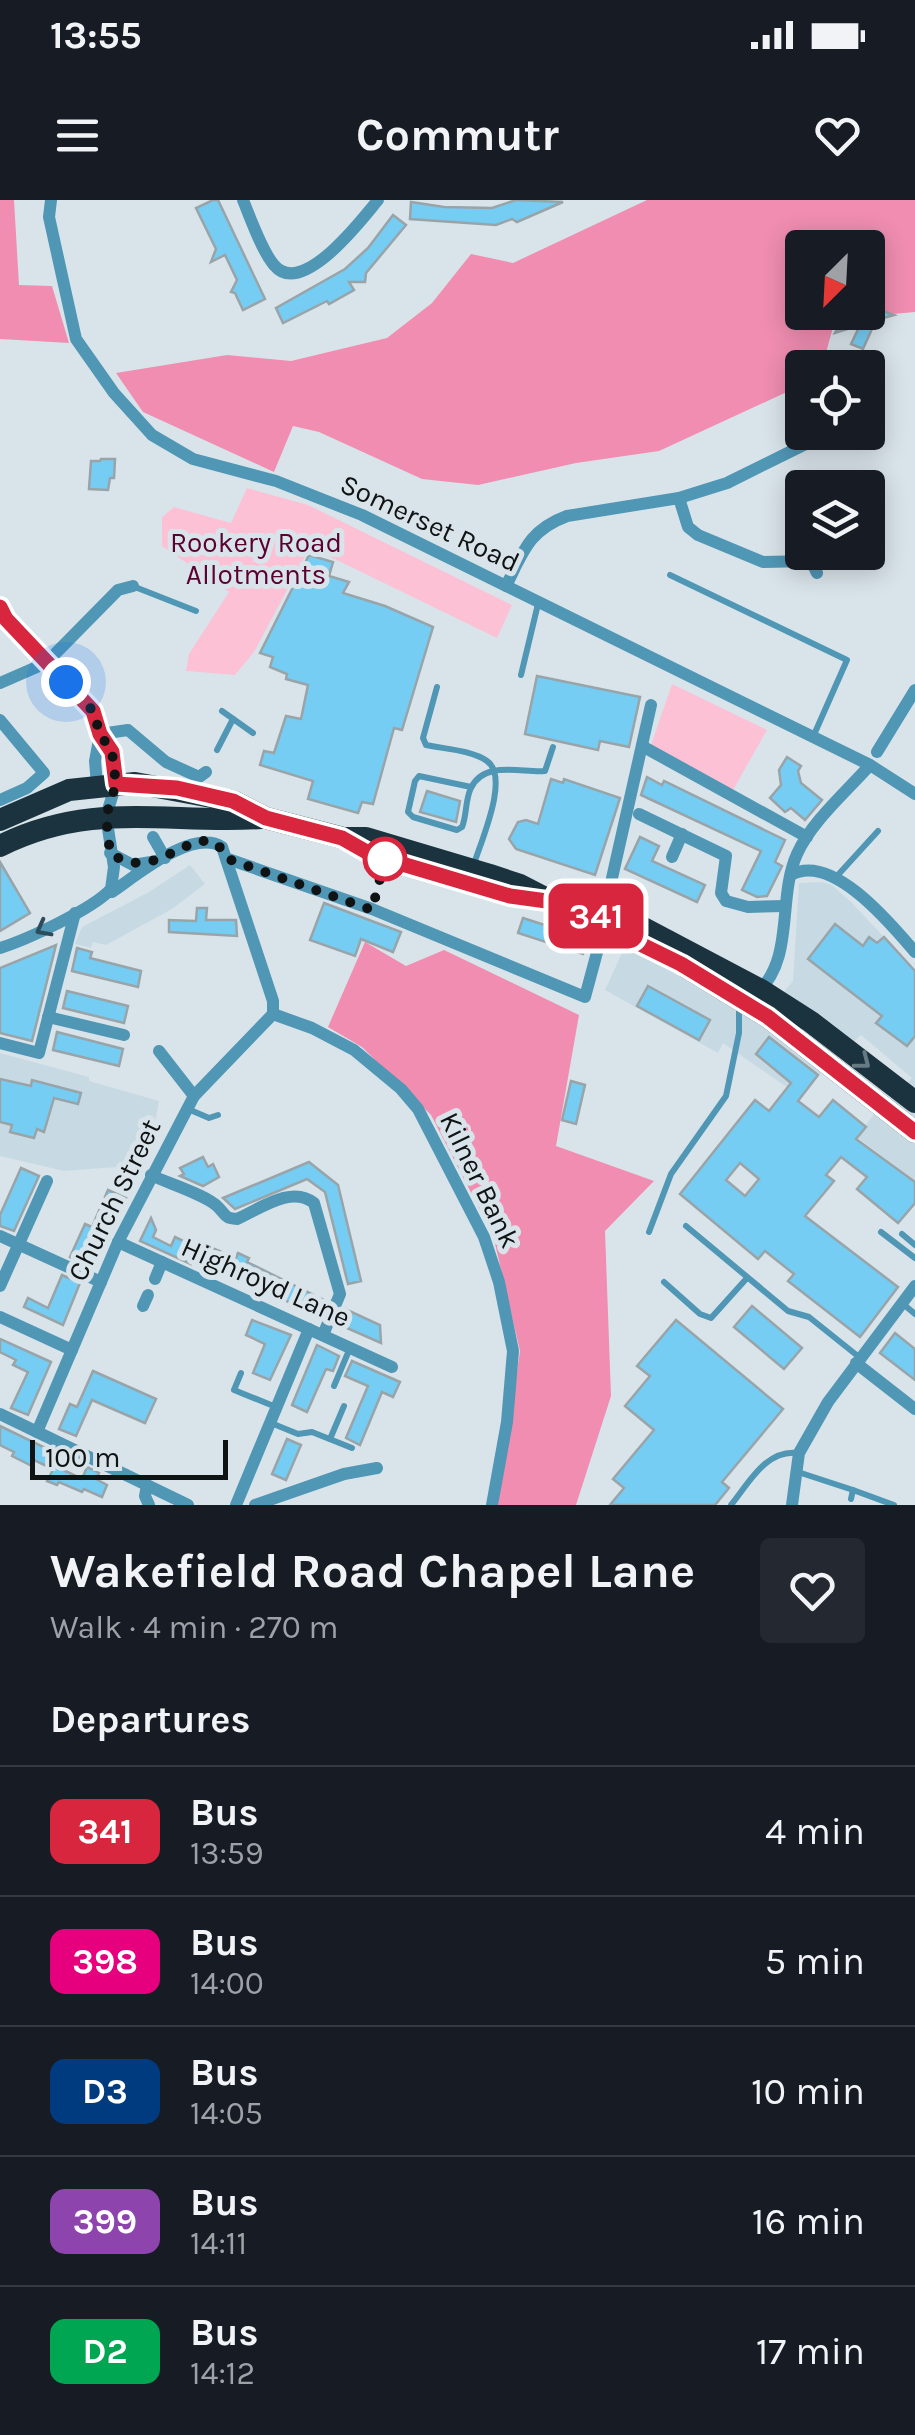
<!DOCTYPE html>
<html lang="en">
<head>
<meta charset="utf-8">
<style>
  body { margin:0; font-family:Karla,sans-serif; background:#242831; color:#f1f3f6; height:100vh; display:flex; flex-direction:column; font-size:38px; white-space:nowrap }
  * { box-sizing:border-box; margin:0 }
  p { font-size:32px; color:#9ea1a6 }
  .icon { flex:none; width:55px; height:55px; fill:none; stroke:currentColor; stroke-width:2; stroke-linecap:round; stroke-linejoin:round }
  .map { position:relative; height:1305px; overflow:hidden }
  .details { display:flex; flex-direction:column; background:#171b24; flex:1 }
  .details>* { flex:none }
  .badge { padding:0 20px; border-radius:15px; font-size:35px; line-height:65px }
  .needle { width:65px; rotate:204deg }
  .tools { position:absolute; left:785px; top:30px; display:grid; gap:20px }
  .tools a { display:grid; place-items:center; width:100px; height:100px; border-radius:10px; background:#171b24; box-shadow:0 5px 25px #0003; font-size:50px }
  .scale { position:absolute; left:30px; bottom:25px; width:198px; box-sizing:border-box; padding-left:10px; border:5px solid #0f1314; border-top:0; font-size:28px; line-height:35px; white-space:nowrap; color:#0f1314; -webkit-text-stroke:8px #d9e4ea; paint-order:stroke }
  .you { position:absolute; width:50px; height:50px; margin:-25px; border:8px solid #fff; border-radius:50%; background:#1a73e8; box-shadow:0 0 0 15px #1a73e833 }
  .map>.badge { position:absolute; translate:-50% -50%; box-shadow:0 0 0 5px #fff }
  h2 { padding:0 50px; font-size:38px; line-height:90px }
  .round { display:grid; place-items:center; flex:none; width:105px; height:105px; border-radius:10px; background:#242831 }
  .headline { display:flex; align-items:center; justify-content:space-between; height:170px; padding:0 50px }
  h1 { font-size:48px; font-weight:700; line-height:75px }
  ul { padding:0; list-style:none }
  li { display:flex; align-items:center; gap:30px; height:130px; padding:0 50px; border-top:2px solid #363941 }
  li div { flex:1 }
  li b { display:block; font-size:38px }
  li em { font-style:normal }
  li .badge { min-width:110px; font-weight:700; text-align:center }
  .status { display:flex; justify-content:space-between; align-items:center; height:70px; padding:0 50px; background:#171b24; direction:ltr }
  .status svg { height:28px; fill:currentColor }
  header { display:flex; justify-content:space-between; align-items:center; height:130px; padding:0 50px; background:#171b24; font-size:45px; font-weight:700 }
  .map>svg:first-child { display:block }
  .built { fill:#c7dae4 }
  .green { fill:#fcc1d5 }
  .forest { fill:#f08db1 }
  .building { fill:#75cdf4; stroke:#99a4a9; stroke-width:2.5; fill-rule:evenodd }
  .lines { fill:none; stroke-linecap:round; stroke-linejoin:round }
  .lane { stroke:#5096b5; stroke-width:6 }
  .street { stroke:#5096b5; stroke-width:12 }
  .highway { stroke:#1a333e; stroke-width:22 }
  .oneway { stroke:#2c4e5c }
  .oneway2 { stroke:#667a83 }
  .line-casing { stroke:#fff; stroke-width:22 }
  .line { stroke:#d7263d; stroke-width:15 }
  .walk { stroke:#0f1314; stroke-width:10; stroke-dasharray:0 18 }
  .stop-dot { fill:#fff; stroke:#d7263d; stroke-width:5 }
  .labels { text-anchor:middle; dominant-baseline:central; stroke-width:10; stroke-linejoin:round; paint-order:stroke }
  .street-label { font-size:28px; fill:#0f1314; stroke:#d9e4ea }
  .park-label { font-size:28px; fill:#5b0030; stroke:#d9e4ea }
</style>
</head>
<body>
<div class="status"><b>13:55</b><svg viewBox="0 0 49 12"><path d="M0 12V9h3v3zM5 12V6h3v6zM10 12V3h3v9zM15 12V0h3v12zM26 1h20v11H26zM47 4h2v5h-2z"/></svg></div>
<header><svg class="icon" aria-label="menu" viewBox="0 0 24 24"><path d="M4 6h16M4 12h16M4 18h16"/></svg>Commutr<svg class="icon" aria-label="heart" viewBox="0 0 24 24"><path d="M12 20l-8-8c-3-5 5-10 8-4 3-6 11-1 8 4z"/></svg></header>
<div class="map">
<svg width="915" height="1305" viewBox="0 0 915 1305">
  <rect width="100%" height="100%" fill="#d9e4ea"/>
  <g class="built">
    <polygon points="190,665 205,684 172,709 106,745 93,742 91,748 75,744 82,727 149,692"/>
    <polygon points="822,682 832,685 852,703 915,770 915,981 857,937 874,914 912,878 861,835 798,895 723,843 718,853 605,790 626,744 757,823 793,781 799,683"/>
    <polygon points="0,853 89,877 89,881 159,901 154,927 160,932 142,965 64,971 0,956"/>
  </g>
  <g class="green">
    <polygon points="247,288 308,305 512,405 497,438 310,347 254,452 235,475 186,471 189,454 229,392 162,346 162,317 174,307 231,323"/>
    <polygon points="672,484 767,530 733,590 651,545"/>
  </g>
  <g class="forest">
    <polygon points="0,0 14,0 19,85 52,86 69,143 0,139"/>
    <polygon points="647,0 915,0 915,112 882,115 868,110 868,48 802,48 802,112 837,113 822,167 802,168 802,185 659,251 576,263 478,285 422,279 319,232 293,226 274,272 143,212 116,173 227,155 291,161 387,138 432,103 471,54 513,63"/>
    <polygon points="365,742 406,766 444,750 579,815 556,946 654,981 605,1031 611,1196 576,1305 498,1305 520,1151 493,1035 431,915 362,847 328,827"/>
  </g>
  <g class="building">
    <polygon points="213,0 218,0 265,99 243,110 235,93 231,92 237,80 225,55 211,62 216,49 196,8"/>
    <polygon points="516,0 563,2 517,22 512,19 496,25 410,19 411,2 444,7 492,8"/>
    <polygon points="393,15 406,25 366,73 365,82 349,82 354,90 329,104 327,101 283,123 276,108 345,69 368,48"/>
    <polygon points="872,107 894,115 876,120 863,149 851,144 860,125 835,133 845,114 856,120 860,112 868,112 868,108"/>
    <polygon points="101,259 115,259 114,278 110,278 108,290 89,289 91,261 100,261"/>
    <polygon points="309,355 333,362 329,376 349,382 343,393 385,406 433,427 402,530 394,528 373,604 362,602 358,613 308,599 313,581 260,565 264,551 274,553 286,516 301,519 308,485 286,479 287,474 270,467 273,457 260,453"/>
    <polygon points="537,476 640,497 629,547 600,541 598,550 525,534"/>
    <polygon points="787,557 801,566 798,571 801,583 822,600 805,620 791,608 785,612 770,598 781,585 779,570"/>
    <polygon points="647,577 662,585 664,581 785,640 775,662 782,666 767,696 757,697 742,690 761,651 641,595"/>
    <polygon points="551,579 563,583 564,579 620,598 595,675 516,649 509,639 518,622 526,620 538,624"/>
    <polygon points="427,591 460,601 456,622 420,612"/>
    <polygon points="640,637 659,646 652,661 705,685 697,702 625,669"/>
    <polygon points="0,662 30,713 0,731"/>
    <polygon points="324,703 401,732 393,752 361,739 355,756 310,740"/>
    <polygon points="197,708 207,708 206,720 236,720 237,736 169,732 169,720 196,721"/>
    <polygon points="523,718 588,739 583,754 518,733"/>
    <polygon points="835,724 863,746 869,737 877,743 884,737 915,771 915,836 907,846 876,823 882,816 808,759"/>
    <polygon points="56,745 32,841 0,833 0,768"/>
    <polygon points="77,748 92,752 90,758 141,771 138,787 72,771"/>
    <polygon points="648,786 710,820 699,840 637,806"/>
    <polygon points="67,791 128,806 124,823 63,808"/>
    <polygon points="57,832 123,849 119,866 53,850"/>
    <path d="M769 837 818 875 798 901 819 917 833 900 866 927 856 939 915 982V1003L898 1023 857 989 867 977 841 957 826 975 834 981 805 1016 898 1087 860 1137 788 1081 794 1074 765 1051 758 1059 680 994 755 900 769 911 791 883 756 854ZM740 963 759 979 745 996 726 980Z"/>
    <polygon points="0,879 31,886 32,880 81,893 78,904 54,898 44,932 37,929 34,938 10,932 12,925 0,922"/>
    <polygon points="571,881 585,885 576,924 562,920"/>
    <polygon points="203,957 208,967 213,964 219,977 203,986 180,976 184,974 180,968"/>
    <polygon points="309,962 338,985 361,1081 348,1084 325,992 307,979 235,1009 223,998"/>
    <polygon points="21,968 39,976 14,1031 0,1026 0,1015"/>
    <polygon points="108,990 126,998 110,1031 104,1028 88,1065 70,1057 85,1024 92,1027"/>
    <polygon points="151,1018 156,1030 153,1037 171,1046 175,1037 198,1048 200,1043 236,1058 238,1053 249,1058 247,1062 326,1101 320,1116 193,1059 191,1064 140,1041"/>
    <polygon points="62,1075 80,1083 63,1125 24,1107 28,1098 48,1108"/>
    <polygon points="752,1106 802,1148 784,1169 734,1127"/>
    <polygon points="345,1109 380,1125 381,1143 338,1124"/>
    <polygon points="252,1120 291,1135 270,1180 253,1173 265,1144 246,1135"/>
    <polygon points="676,1120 783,1209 722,1282 729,1288 715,1305 610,1305 624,1288 613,1279 654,1230 625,1206 650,1176 637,1166"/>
    <polygon points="895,1133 915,1149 915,1180 880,1153"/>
    <polygon points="0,1139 51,1162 28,1215 11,1208 28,1172 13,1165 16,1160 0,1152"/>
    <polygon points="317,1145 339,1156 333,1171 326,1169 307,1212 292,1205"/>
    <polygon points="352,1161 400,1182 393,1197 382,1192 360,1245 346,1238 368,1186 345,1176"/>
    <polygon points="93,1171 156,1199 145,1223 92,1200 76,1236 59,1229 70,1204 77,1207"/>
    <polygon points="0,1226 60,1255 53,1269 34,1260 32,1266 12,1256 14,1252 0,1245"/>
    <polygon points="287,1239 301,1245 286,1280 272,1274"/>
    <polygon points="55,1266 82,1279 87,1267 99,1273 96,1279 107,1285 102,1297 84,1289 82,1292 59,1282 57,1285 47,1281"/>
  </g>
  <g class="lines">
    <g class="lane">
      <polyline points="670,375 847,460 813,537"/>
      <polyline points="135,387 196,411"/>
      <polyline points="521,475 538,404"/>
      <path d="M437 487 423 538 426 545C444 549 472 550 487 561 510 577 481 641 474 664"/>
      <polyline points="222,511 253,533"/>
      <polyline points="217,550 233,519"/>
      <path d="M471 587 419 576 415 581 408 612 413 617 457 630 462 627C467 615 465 600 471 588 484 560 522 573 545 571L553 547"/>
      <polyline points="837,676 878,631"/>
      <polyline points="188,909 209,918 218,915"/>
      <polyline points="686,1026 788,1111 809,1117 859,1157"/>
      <polyline points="649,1032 671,974 726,896 739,833 739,806"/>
      <polyline points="881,1032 915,1058"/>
      <polyline points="902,1034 915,1045"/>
      <polyline points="664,1082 700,1114 711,1118 747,1078"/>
      <polyline points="903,1104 915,1114"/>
      <polyline points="241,1173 234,1190 276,1207"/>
      <polyline points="334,1186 350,1148"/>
      <polyline points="271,1223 298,1234 312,1232 352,1248"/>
      <polyline points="330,1239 344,1206"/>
      <polyline points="798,1272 853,1290 851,1299"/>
      <polyline points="853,1290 894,1305"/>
      <path d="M731 1305C749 1283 766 1249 798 1253"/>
    </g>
    <g class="street">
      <polyline points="51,0 49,17 76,139 114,193 152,235 193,259 276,281 362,315 870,565 915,594"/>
      <path d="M243 0C250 17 262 51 274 65 302 99 362 19 378 0"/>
      <polyline points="847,232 854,237"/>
      <polyline points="679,298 688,327 698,335 763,362 811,361 817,373"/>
      <path d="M506 386C523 352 529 330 567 316L679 298 727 283 830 232"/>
      <path d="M0 407 7 419 86 502 93 511 100 534 112 552 116 584 106 616 114 667 111 689C93 709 26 740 0 748"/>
      <polyline points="0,483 46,463 118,390 133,386"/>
      <polyline points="0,520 44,573 27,588 0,600"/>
      <polyline points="100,534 128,530 166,562 199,577 206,572"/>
      <polyline points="642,546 807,637"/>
      <polyline points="877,552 915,490"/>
      <polyline points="97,585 95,561 100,534"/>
      <polyline points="639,614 726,656 721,693 726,701 748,707 785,706"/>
      <polyline points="153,637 165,658"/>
      <polyline points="110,653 133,665 151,662"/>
      <polyline points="672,657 682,634"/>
      <polyline points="228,659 372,709 585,797 606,719"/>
      <path d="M791 675C832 652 891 724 915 752"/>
      <path d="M112 692C137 675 193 628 222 647L273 801V814"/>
      <polyline points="603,718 651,505"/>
      <path d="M758 792C795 757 777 698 797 654 812 621 846 592 870 565"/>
      <polyline points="273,814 312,828 354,850 401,889 418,909 484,1037 499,1082 513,1151 507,1222 492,1305"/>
      <polyline points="48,817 124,835"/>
      <polyline points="0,843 39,853 75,713"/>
      <polyline points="159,851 194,896"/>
      <path d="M151 975C167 983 207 995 218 1007 226 1015 224 1018 237 1019 260 1009 291 985 314 1003L340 1094 323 1135"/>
      <polyline points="0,1036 101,1082"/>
      <polyline points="118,1042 392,1167"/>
      <polyline points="155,1079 162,1062"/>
      <polyline points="0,1086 47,981"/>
      <polyline points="143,1106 148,1095"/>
      <polyline points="0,1117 72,1150"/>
      <polyline points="856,1163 915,1209"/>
      <polyline points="0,1214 188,1305"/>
      <polyline points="37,1232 118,1042 194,896 273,814"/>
      <polyline points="147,1285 145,1296 149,1305"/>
      <polyline points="236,1305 309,1129"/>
      <polyline points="255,1305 344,1274 377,1268"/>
      <polyline points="792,1305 799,1253 828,1202 915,1086"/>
    </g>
    <g class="highway">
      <polyline points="0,620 69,590 135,583 233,601 266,618 343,638 366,638 490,675 520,685 553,702 606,719 632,722 761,790 811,822 915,902"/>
      <path d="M0 646C92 600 167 624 262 618"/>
      <polyline points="686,767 768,817 915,932"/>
    </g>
  </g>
  <defs><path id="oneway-chevron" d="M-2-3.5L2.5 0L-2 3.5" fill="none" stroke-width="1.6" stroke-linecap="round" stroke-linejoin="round" transform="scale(2.5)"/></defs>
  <use class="oneway" href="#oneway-chevron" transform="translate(43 729) rotate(152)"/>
  <use class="oneway2" href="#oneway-chevron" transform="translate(863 862) rotate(38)"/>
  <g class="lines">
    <g class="line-casing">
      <polyline id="line" points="0,407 6,419 93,511 100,534 112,552 116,584 177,588 233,601 266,618 342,638 372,655 510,696 554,702 606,720 624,736 681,764 768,817 915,932"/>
    </g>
    <use href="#line" class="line"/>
    <path class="walk" d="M66 482 93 511 100 534 112 552 116 584 106 616 110 653C161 690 201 606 228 659L372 710 385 659"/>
  </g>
  <circle class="stop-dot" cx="385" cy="659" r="20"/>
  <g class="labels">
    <g class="street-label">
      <text transform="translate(430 323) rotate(25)">Somerset Road</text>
      <text transform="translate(480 980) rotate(64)">Kilner Bank</text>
      <text transform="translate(114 1000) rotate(-64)">Church Street</text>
      <text transform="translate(266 1082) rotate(24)">Highroyd Lane</text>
    </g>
    <g class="park-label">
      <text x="256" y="342">Rookery Road<tspan x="256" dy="32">Allotments</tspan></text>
    </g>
  </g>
</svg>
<div class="tools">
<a><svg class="needle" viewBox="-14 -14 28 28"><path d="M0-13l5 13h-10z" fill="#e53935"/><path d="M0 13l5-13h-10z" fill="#9ea1a6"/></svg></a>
<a><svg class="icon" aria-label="locate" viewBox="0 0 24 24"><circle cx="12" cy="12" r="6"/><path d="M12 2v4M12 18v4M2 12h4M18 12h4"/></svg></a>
<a><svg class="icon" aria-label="layers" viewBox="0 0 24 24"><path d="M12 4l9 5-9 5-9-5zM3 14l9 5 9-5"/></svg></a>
</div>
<div class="scale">100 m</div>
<div class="you" style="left:66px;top:482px"></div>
<b class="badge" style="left:596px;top:716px;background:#d7263d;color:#fff">341</b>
</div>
<section class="details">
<div class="headline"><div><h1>Wakefield Road Chapel Lane</h1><p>Walk · 4 min · 270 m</p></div><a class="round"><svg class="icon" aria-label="heart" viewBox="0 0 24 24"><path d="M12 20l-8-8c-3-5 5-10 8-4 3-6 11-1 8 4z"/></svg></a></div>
<h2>Departures</h2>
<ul>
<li><span class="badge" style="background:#d7263d;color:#fff">341</span><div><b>Bus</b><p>13:59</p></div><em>4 min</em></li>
<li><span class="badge" style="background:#e6007e;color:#fff">398</span><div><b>Bus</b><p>14:00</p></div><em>5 min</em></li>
<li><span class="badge" style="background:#003b80;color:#fff">D3</span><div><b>Bus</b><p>14:05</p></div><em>10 min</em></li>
<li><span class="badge" style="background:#8e44ad;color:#fff">399</span><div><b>Bus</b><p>14:11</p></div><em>16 min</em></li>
<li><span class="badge" style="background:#00a651;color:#fff">D2</span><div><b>Bus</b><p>14:12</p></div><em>17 min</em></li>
</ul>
</section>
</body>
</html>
